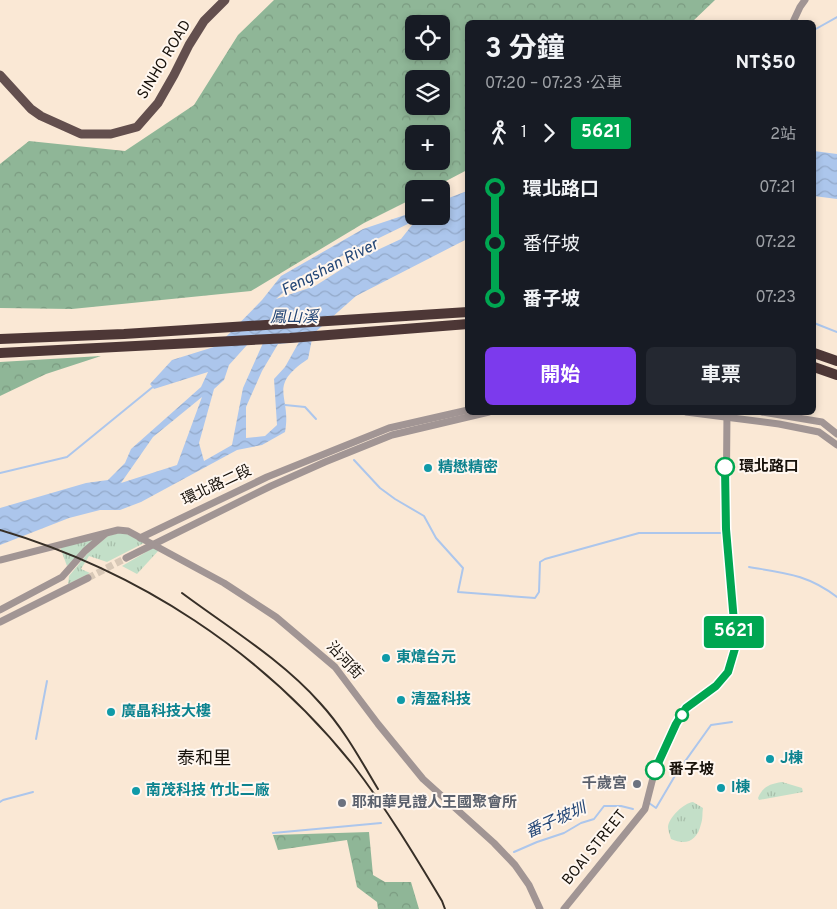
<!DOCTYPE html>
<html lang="zh-TW">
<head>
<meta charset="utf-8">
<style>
  body { margin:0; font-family:Overpass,"Noto Sans TC",sans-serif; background:#242831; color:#f1f3f6; height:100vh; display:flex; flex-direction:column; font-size:19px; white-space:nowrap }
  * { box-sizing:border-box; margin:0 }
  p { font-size:16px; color:#9ea1a6 }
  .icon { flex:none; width:28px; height:28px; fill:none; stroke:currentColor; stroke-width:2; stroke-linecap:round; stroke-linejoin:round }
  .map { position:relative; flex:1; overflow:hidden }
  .sheet { position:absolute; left:465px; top:20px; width:351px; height:395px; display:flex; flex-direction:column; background:#171b24; border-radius:8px; box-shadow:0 2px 8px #0003 }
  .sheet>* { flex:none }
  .badge { padding:0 10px; border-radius:4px; font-size:18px; line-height:32px }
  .controls { position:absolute; left:405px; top:15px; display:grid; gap:10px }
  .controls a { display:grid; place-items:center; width:45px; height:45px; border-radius:8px; background:#171b24; box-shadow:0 2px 8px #0003; font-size:25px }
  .map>.badge { position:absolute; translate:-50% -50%; box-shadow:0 0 0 2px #fff }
  .legs { display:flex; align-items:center; gap:8px; height:55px; padding:0 20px; font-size:16px }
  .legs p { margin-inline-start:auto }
  .overview { display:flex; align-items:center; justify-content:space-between; height:85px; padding:0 20px }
  h1 { font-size:28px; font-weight:700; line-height:38px }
  .primary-button { display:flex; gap:10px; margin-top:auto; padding:10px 20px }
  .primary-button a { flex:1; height:58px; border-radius:8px; background:#7c3aed; color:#fff; font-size:20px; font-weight:700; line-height:58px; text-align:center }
  .primary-button a+a { background:#242831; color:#f1f3f6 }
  ul { padding:0 20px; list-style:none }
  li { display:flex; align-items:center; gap:18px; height:55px; font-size:19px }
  li i { display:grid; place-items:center; width:8px; height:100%; margin:0 6px; background:currentColor }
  li i::after { content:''; width:12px; height:12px; margin:-6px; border:4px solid; border-radius:50%; background:#171b24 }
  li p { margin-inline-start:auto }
  li:first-child i { background:linear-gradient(#0000 50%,currentColor 0) }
  li:last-child i { background:linear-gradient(currentColor 50%,#0000 0) }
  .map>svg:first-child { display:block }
  .grass { fill:url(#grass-tufts) }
  .forest { fill:url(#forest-crowns); fill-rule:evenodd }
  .water { fill:url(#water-waves); fill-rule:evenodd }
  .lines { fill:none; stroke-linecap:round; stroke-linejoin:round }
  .stream { stroke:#acc6ec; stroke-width:2 }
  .minor-tunnel { stroke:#d8c8b7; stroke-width:7; stroke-dasharray:7 3.5; stroke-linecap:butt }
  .minor { stroke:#a19594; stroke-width:7 }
  .major { stroke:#634f4e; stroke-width:9 }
  .highway { stroke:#4d3736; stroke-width:10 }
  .rail { stroke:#372f27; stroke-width:2 }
  .line-1-casing { stroke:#fff; stroke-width:11 }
  .line-1 { stroke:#00a651; stroke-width:8 }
  .stop-1-dot { fill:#fff; stroke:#00a651; stroke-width:2.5 }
  .culture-dot { fill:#0f9aa8; stroke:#fff7f0; stroke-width:2 }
  .worship-dot { fill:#6b7280; stroke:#fff7f0; stroke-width:2 }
  .labels { text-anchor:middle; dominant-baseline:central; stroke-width:4; stroke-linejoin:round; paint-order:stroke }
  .street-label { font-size:15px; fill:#17110a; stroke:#fff7f0 }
  .stop-label { font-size:15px; font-weight:bold; fill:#17110a; stroke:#fff7f0; text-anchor:start }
  .culture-label { font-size:15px; font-weight:bold; fill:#0d838f; stroke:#fff7f0; text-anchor:start }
  .worship-label { font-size:15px; font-weight:bold; fill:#5b616d; stroke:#fff7f0; text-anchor:end }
  .water-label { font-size:16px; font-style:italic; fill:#234676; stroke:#fff7f0 }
  .quarter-label { font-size:18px; fill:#17110a; stroke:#fff7f0 }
</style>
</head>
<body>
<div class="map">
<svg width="837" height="909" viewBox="0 0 837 909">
  <defs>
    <pattern id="grass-tufts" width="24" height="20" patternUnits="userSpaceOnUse" patternTransform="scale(1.25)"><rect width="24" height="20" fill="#c3dfc8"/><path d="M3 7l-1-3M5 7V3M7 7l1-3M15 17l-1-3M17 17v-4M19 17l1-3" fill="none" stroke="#a7beaa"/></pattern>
    <pattern id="forest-crowns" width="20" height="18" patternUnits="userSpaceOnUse" patternTransform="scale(1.25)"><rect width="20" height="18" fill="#8fb697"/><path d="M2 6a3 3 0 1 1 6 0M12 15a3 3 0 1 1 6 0" fill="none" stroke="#7b9b81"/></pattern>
    <pattern id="water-waves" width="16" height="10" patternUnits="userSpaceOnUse" patternTransform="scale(1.25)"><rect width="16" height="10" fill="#acc6ec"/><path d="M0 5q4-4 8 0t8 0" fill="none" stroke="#93a9c9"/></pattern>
  </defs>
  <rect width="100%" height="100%" fill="#fae8d5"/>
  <g class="grass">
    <polygon points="119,533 127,534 144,543 107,562 89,556 81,569 90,573 68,584 69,576 88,553 108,536"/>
    <polygon points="97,537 67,566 60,547"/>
    <polygon points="153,548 159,550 137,574 122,566"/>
    <path d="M782 782 802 788 803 792 759 800 758 798C763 786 770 784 782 782Z"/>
    <path d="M693 802 703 808C702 814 703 819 701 824 697 841 686 846 671 839 670 835 668 831 668 827 669 817 684 803 693 802Z"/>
  </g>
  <g class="forest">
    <path d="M274 0H715L692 22H468L467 170 431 189H414V198L364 223 251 291 72 309 0 308V164L29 141 125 151 194 105 238 35ZM414 24H441V51H414ZM414 79H441V106H414ZM414 134H441V161H414Z"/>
    <polygon points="101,356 46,374 0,396 0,362"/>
    <polygon points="369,832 373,875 385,882 411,882 419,909 378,909 377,902 357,887 347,840 278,850 273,835"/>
  </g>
  <g class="water">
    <polygon points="814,151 837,154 837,199 814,196"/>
    <path d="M467 191V239L356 296 313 334 308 359C266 387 292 395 285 432L262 445 237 450 141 502 120 510H100L69 518 0 545V508L86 483 108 480 125 463 131 449 201 387 208 372 154 389 150 384 172 360 217 346 262 300 281 276 363 229 414 212V216H441V201ZM416 220 401 239 356 260 315 286 276 299 303 275ZM299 342 285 367 274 379 277 425 265 436 246 438V407L262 371 278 344ZM263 343 243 388 232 445 204 461 199 443 214 389 224 380 229 365 247 345ZM202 397 177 465 121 483 153 437Z"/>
  </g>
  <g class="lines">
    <g class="stream">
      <polyline points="814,30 837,17"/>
      <polyline points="814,323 837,332"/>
      <polyline points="285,405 305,407 316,419"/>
      <polyline points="354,460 380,488 395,499 424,516 436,538 463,568 458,592 535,598 539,592 540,562 545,559 639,533 723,533"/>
      <polyline points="0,473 67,457 154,386"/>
      <path d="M749 567C784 573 807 574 837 597"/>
      <polyline points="36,739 47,681"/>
      <polyline points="0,802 3,800 33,792"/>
      <polyline points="649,803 656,808 676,774 711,725 732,722"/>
      <polyline points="273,833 381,823"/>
      <polyline points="514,852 537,842 564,833 581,823 594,819 604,806 621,806 633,809"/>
    </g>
    <polyline class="minor-tunnel" points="88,578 126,558"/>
    <g class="minor">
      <polyline points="793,22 800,7 805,0"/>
      <polyline points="686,412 779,424 819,432 837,445"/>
      <polyline points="762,412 822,422 837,434"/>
      <polyline points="140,538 267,477 389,428 468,410"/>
      <polyline points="126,558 271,486 325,462 392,435 489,412"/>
      <polyline points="0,560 118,530 128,531 224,583 276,617 335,667 378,724 423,779 494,843 515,865 529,885 540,909"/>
      <polyline points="0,610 62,577 85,551 105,534"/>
      <polyline points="0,622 88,578"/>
      <polyline points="564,909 645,809 655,770 675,724 686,708 716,686 728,672 736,645 726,529 727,412"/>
    </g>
    <polyline class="major" points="0,75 31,109 41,116 81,134 111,134 137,127 158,103 174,75 189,45 204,21 225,0"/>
    <g class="highway">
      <polyline points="0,339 124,334 468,312"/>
      <polyline points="0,353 290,338 468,324"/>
      <polyline points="814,353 837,361"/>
      <polyline points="814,367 837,375"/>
    </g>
    <g class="rail">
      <path d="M0 530C138 571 263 652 353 765 386 808 414 854 442 901L445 909"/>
      <path d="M182 593C229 628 282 660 320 703 344 729 360 759 378 789"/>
    </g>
  </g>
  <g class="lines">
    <g class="line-1-casing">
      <polyline id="line-1" points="655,770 676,724 686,708 716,686 728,672 736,645 726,529 725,467"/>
    </g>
    <use href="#line-1" class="line-1"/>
  </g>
  <g class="stop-1-dot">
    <circle cx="725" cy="467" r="9"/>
    <circle cx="682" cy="715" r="6"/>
    <circle cx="655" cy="770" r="9"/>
  </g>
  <g class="culture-dot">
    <circle cx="428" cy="468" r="5"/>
    <circle cx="386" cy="658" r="5"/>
    <circle cx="401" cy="700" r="5"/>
    <circle cx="111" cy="712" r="5"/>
    <circle cx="770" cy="759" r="5"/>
    <circle cx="721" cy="788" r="5"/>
    <circle cx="136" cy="791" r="5"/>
  </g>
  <g class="worship-dot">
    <circle cx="637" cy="784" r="5"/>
    <circle cx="342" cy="803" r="5"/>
  </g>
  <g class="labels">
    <g class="street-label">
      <text transform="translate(165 60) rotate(-59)">SINHO ROAD</text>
      <text transform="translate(217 486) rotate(-25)">環北路二段</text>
      <text transform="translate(344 661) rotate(47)">沿河街</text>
      <text transform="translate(595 848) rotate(-51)">BOAI STREET</text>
    </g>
    <g class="stop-label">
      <text x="739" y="467">環北路口</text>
      <text x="669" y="770">番子坡</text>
    </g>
    <g class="culture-label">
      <text x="438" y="468">精懋精密</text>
      <text x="396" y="658">東煒台元</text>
      <text x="411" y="700">清盈科技</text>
      <text x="121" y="712">廣晶科技大樓</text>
      <text x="780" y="759">J棟</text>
      <text x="731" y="788">I棟</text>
      <text x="146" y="791">南茂科技 竹北二廠</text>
    </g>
    <g class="worship-label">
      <text x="627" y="784">千歲宮</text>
      <text x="352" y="803" text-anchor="start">耶和華見證人王國聚會所</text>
    </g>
    <g class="water-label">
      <text transform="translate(330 268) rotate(-27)">Fengshan River</text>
      <text x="294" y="318">鳳山溪</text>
      <text transform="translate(556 821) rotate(-24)">番子坡圳</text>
    </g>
    <g class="quarter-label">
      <text x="204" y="759">泰和里</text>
    </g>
  </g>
</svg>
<div class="controls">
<a><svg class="icon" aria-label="locate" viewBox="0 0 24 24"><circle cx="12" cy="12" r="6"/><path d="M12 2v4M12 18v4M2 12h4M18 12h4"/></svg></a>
<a><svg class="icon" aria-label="layers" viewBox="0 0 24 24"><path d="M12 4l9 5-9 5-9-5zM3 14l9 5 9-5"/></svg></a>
<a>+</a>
<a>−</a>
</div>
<b class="badge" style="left:734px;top:632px;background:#00a651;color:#fff">5621</b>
<section class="sheet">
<div class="overview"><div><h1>3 分鐘</h1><p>07:20 – 07:23 · 公車</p></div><b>NT$50</b></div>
<div class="legs"><svg class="icon" aria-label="walk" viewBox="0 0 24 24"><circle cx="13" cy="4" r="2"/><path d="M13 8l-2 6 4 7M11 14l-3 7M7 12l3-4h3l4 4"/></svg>1<svg class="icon" aria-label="forward" viewBox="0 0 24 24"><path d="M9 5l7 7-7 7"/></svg><b class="badge" style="background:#00a651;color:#fff">5621</b><p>2站</p></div>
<ul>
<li><i style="color:#00a651"></i><b>環北路口</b><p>07:21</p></li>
<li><i style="color:#00a651"></i><span>番仔坡</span><p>07:22</p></li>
<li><i style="color:#00a651"></i><b>番子坡</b><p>07:23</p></li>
</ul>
<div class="primary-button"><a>開始</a><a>車票</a></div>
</section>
</div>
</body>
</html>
